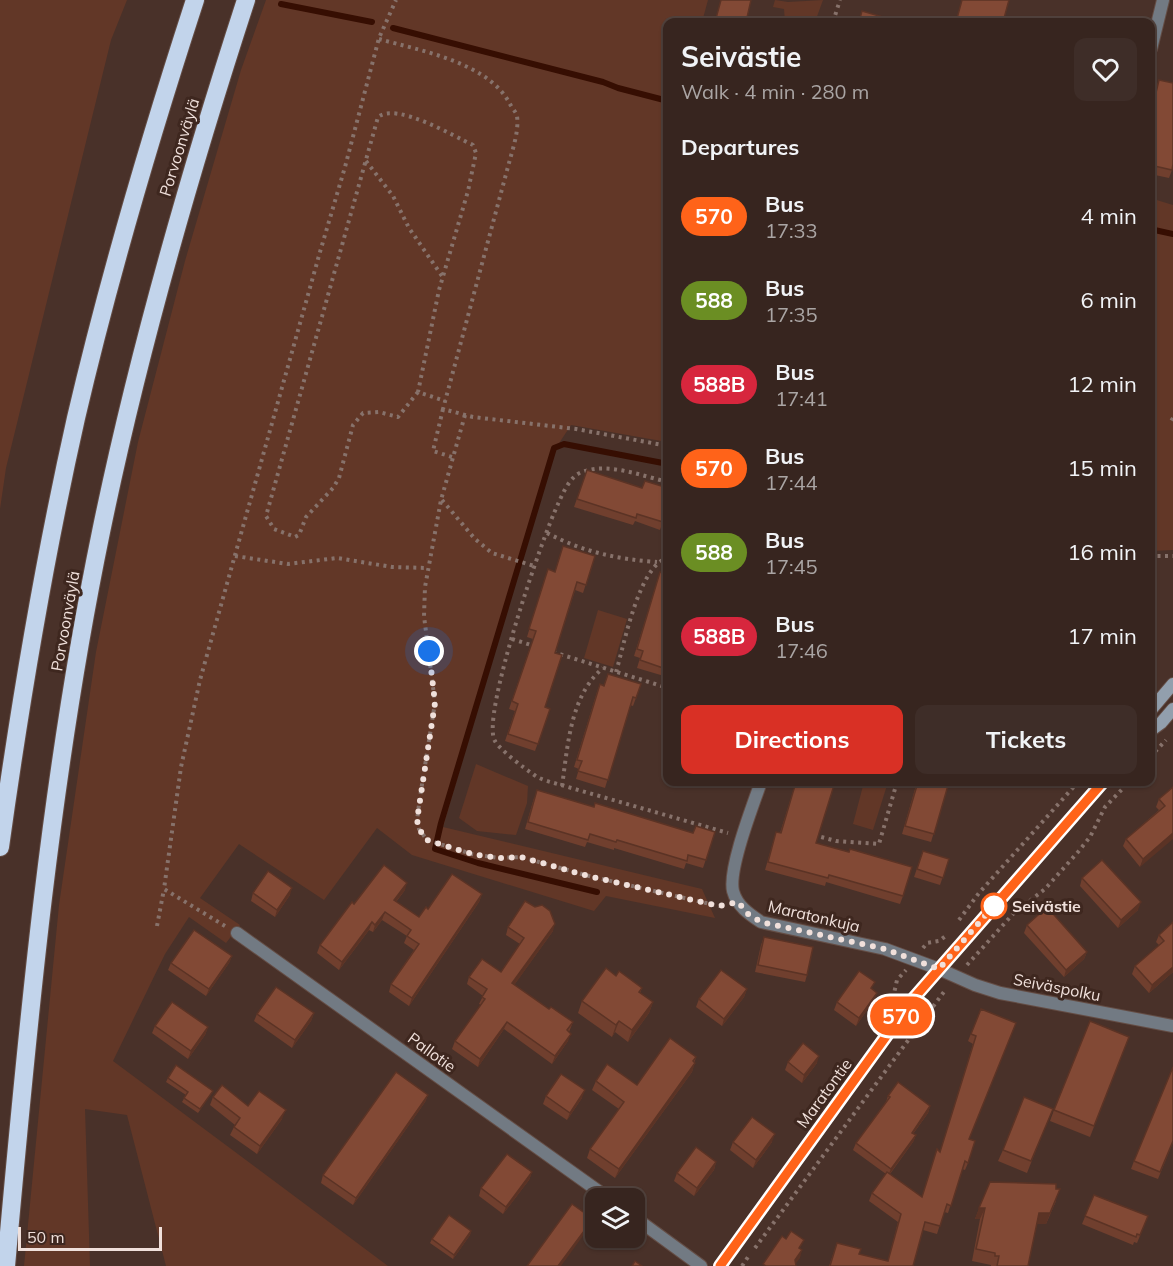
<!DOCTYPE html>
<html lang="en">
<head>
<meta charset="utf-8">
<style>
  body { margin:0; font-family:Mulish,sans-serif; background:#3e2d28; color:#f1f3f6; height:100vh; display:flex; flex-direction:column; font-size:22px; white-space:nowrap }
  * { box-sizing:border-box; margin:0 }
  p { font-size:20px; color:#aaa5a4 }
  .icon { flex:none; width:33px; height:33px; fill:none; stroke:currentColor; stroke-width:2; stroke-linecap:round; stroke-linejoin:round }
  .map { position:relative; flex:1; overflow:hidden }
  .sheet { position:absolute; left:663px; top:18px; width:492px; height:768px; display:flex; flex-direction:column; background:#37251f; border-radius:12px; box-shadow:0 2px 4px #0004,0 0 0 2px #51423d }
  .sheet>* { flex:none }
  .badge { padding:0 12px; border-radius:20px; font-size:21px; line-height:39px }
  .buttons { position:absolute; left:585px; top:1188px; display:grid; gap:12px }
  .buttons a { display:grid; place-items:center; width:60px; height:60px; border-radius:12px; background:#37251f; box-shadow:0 2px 4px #0004,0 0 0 2px #51423d; font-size:30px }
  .scale { position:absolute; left:18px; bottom:15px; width:144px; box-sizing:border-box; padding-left:6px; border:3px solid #f0e0db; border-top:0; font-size:16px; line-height:21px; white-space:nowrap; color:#f0e0db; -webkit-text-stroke:4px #3e271f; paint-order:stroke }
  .you { position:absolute; width:30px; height:30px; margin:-15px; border:4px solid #fff; border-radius:50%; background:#1a73e8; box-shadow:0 0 0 9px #1a73e833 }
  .map>.badge { position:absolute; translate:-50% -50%; box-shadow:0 0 0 3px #fff }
  h2 { padding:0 18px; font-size:22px; line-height:54px }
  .round { display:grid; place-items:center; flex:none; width:63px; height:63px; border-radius:12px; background:#3e2d28 }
  .headline { display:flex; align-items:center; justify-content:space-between; height:102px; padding:0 18px }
  h1 { font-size:28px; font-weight:700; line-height:45px }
  .cta { display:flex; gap:12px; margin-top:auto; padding:12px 18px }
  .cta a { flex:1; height:69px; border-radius:12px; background:#d93025; color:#fff; font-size:24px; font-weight:700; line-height:69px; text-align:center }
  .cta a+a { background:#3e2d28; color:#f1f3f6 }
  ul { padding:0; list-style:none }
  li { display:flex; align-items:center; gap:18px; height:84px; padding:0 18px }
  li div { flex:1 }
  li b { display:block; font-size:22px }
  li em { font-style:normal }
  li .badge { min-width:66px; font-weight:700; text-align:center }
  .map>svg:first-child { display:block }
  .green { fill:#623727 }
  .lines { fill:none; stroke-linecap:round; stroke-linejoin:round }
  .stream { stroke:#360e02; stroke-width:6 }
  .minor-casing { stroke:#644d45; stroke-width:14 }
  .secondary-casing { stroke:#644d45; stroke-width:14 }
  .motorway-casing { stroke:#644d45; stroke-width:20 }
  .path { stroke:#87726b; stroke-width:4; stroke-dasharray:3 4.5; stroke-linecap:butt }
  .minor { stroke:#727a83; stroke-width:12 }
  .secondary { stroke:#929fad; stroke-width:12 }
  .motorway { stroke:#c2d4eb; stroke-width:18 }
  .wall { fill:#703f2e }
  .shaded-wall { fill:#5b3325 }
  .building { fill:#824935; stroke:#5b3325; stroke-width:1.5 }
  .line-casing { stroke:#fff; stroke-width:14 }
  .line { stroke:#ff6319; stroke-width:9 }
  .walk { stroke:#f0e0db; stroke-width:6; stroke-dasharray:0 10.8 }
  .stop-dot { fill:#fff; stroke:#ff6319; stroke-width:3 }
  .labels { text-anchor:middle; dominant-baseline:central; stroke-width:6; stroke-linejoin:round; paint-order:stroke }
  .street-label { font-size:16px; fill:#f0e0db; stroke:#3e271f }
  .stop-label { font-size:16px; font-weight:bold; fill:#f0e0db; stroke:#3e271f; text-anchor:start }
</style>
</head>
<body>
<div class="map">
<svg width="1173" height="1266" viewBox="0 0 1173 1266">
  <rect width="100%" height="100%" fill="#493129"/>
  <g class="green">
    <polygon points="0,0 127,0 111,40 6,468 0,509"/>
    <polygon points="266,0 708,0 702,22 668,22 667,442 571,425 552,454 443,827 702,889 715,918 606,896 594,911 412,855 377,828 324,900 239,844 200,898 240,925 226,943 189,917 165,954 113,1061 388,1266 166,1266 127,1115 85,1109 90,1266 24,1266 59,905 96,652 138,442 185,261 241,70"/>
    <polygon points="775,0 788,2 823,0 815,22 785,22 784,9 773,7"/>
    <polygon points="1150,198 1173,205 1173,550 1151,551"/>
    <polygon points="598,610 627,619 613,667 584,658"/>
    <polygon points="476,764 528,786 527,803 516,835 477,831 459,818"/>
    <polygon points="864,782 888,782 873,830 853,824"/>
  </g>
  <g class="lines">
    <g class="stream">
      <polyline points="281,4 372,22"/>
      <polyline points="393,28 603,82 618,88 668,101"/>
      <polyline points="1150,229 1173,234"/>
      <polyline points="597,892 478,863 435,849 441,823 554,448 564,444 668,464"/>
    </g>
    <g class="minor-casing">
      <g id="minor">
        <polyline points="1151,49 1163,0"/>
        <path d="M761 782C753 805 728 869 733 891 737 906 749 914 761 922L885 949 939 969 975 985 1000 993 1173 1026"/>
        <polyline points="237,933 608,1198"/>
        <polyline points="634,1217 701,1266"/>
      </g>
    </g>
    <g class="secondary-casing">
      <g id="secondary">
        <polyline points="1150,711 1173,684"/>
        <polyline points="1150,731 1161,723 1173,709"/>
        <polyline points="720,1266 913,999 1103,782"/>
      </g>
    </g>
    <g class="motorway-casing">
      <g id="motorway">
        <path d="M0 847C20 703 44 560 76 418 109 277 150 138 195 0"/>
        <path d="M6 1266C28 1020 51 774 101 532 138 352 189 175 246 0"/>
      </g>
    </g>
    <g class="path">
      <polyline points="833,22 840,0"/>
      <path d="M379 39C421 51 488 62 510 104 512 108 516 112 517 116 519 131 513 148 509 163L443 409 473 417 576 429 668 446"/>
      <polyline points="366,161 393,196 409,228 442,276"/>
      <path d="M418 392 398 417 379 412 363 413 353 425 339 478 333 488 306 517 299 535 295 537 274 529 266 516 378 117C397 102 453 136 473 145L476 153 468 191 439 290 418 392 445 401"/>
      <polyline points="443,409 433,451 452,457"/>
      <polyline points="465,415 441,500 425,587 424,616 435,703 420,797 417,820 419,829 427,840 472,854 499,858 521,857 589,876 719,906 725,904"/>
      <polyline points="1173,418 1171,421 1173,422"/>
      <path d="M668 482C642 476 608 462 582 472 570 476 563 493 558 504 543 535 480 718 495 741 499 749 525 769 533 774 539 779 547 781 554 783L728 833"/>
      <polyline points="442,500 475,539 492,553 534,566"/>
      <path d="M547 533C584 552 616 559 657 562"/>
      <polyline points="235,556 288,564 337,558 392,567 428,568"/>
      <polyline points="1150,556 1173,556"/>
      <polyline points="512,639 534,646"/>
      <polyline points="553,652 668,688"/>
      <path d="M616 672C624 646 639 564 668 558"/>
      <polyline points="1150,757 1166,740"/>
      <path d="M562 786C568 745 570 696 603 668"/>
      <polyline points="814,835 836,841 879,844 897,782"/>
      <polyline points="959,920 979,893 1078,782"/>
      <polyline points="157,926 164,889"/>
      <polyline points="225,926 164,889 181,767 200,680 320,252 345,167 379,38 396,0"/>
      <polyline points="923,948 927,943 939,941 947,935"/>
      <polyline points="967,965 1013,914 1045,889 1078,852 1090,837 1105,807 1129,782"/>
      <polyline points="893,998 897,980 906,970"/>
      <polyline points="755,1248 946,989"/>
      <polyline points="742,1266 748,1257"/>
    </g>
    <use href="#minor" class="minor"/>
    <use href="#secondary" class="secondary"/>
    <use href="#motorway" class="motorway"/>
  </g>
  <g class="wall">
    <polygon points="1159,80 1172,170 1169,178 1150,174 1150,113 1156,88"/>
    <polygon points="587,470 642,488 668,488 668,526 662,524 660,530 635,521 633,525 574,507"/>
    <polygon points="595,556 583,593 575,590 555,653 545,707 550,709 535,751 505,741 515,711 509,709 533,639 527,637 545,577 555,572"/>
    <polygon points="658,579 668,665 664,676 637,668 640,658 634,656"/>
    <polygon points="608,674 641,684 633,706 630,705 605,788 576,779 579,769 574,767 597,692 600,684 604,685"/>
    <polygon points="796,782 835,782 816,843 903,896 900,904 826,882 825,886 765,870 774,839 776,832 780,833"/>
    <polygon points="917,782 949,782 931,842 902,834"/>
    <polygon points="1173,787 1140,867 1123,846 1126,839 1159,810 1156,807 1159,799"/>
    <polygon points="534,798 594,807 693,833 696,826 715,832 703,868 686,863 684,869 614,848 614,850 587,842 585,847 525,829"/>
    <polygon points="923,851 949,859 940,885 914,877"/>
    <polygon points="1082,878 1138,910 1118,928 1080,886"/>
    <polygon points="405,890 396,902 419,917 428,909 482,894 479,902 409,1006 389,992 391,984 414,950 404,943 407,936 382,920 373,932 369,930 339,970 317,953 320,945 354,904"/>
    <polygon points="253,893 290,895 275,917 251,901"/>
    <polygon points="1173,922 1173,972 1149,993 1132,974 1135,966 1159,945 1156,942 1159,935"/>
    <polygon points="1027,925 1087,952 1084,959 1064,977 1024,933"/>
    <polygon points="508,927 553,931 514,985 549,1009 573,1022 569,1032 568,1041 552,1064 504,1029 478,1067 452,1049 455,1041 481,1005 479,1004 483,996 467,984 469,977 501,972 520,944 506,935"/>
    <polygon points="764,937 807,975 805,982 755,972 761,945"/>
    <polygon points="232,956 229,963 206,996 168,970 171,963"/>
    <polygon points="616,976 642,988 640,993 653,1002 649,1013 628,1042 615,1032 612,1037 578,1013 582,1001"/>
    <polygon points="747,989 744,997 722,1026 696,1007 699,999"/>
    <polygon points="877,993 874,1000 856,1026 834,1010 837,1002"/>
    <polygon points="981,1009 969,1139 968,1163 965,1170 962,1169 948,1213 944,1212 937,1234 923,1230 913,1266 829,1266 837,1243 859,1254 888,1261 898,1222 869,1201 872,1193 886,1174 853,1150 856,1143 886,1102 888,1096 930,1106 928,1113 913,1134 916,1135 913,1142 890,1174 922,1197 940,1152 973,1044 968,1041"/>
    <polygon points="314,1013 311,1021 292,1048 254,1021 257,1014"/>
    <polygon points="155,1026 208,1027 205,1035 188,1059 152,1033"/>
    <polygon points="1129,1037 1090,1137 1050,1121 1054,1110"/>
    <polygon points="696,1057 692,1072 615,1178 587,1158 590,1149 619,1109 592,1090 596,1081 637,1085"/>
    <polygon points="788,1062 817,1063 802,1083 785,1070"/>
    <polygon points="168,1078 211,1094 198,1113 182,1102 186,1095 166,1082"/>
    <polygon points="428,1095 425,1102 353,1205 321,1183 323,1175"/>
    <polygon points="546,1096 582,1098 567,1120 543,1104"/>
    <polygon points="213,1097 248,1106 282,1119 257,1154 230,1135 235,1125 210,1105"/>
    <polygon points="1048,1120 1027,1173 998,1161 1003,1150"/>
    <polygon points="733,1142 772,1142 753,1168 730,1150"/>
    <polygon points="1173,1142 1158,1179 1131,1169 1134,1161"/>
    <polygon points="716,1162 714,1170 694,1196 674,1181 677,1173"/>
    <polygon points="532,1172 529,1180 503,1214 479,1196 481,1188"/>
    <polygon points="990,1182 1056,1201 1046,1224 1036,1224 1028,1266 991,1266 991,1265 972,1261 980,1219 975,1219"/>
    <polygon points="1094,1195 1148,1216 1137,1243 1134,1242 1133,1245 1082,1224"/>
    <polygon points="471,1231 470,1235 453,1259 430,1243 432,1239"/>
  </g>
  <g class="shaded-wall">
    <polygon points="1173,833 1173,839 1140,867 1143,859"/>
    <polygon points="407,883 405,890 391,908 394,900"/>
    <polygon points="292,888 290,895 275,917 277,910"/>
    <polygon points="482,894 479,902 409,1006 412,998"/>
    <polygon points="1141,902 1138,910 1118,928 1121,920"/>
    <polygon points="385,912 382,920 373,932 375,925"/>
    <polygon points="372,922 369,930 339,970 342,962"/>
    <polygon points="555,924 553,931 510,991 512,983"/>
    <polygon points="1087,952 1084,959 1064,977 1066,970"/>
    <polygon points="232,956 229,963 206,996 209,989"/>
    <polygon points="1173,967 1173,972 1149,993 1152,985"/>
    <polygon points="747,989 744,997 722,1026 724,1019"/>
    <polygon points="877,993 874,1000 856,1026 859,1018"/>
    <polygon points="653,1002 649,1013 628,1042 632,1030"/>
    <polygon points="314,1013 311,1021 292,1048 295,1040"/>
    <polygon points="619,1021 615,1032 612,1037 616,1025"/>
    <polygon points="507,1022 504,1029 478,1067 480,1059"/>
    <polygon points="208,1027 205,1035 188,1059 191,1051"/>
    <polygon points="571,1034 568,1041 552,1064 555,1056"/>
    <polygon points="819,1056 817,1063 802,1083 804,1075"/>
    <polygon points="695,1063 692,1072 615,1178 619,1169"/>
    <polygon points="585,1090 582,1098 567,1120 570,1113"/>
    <polygon points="428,1095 425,1102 353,1205 356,1198"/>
    <polygon points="930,1106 928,1113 909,1139 912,1133"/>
    <polygon points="286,1110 282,1119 257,1154 260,1146"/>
    <polygon points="775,1134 772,1142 753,1168 756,1160"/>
    <polygon points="916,1135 913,1142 888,1176 891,1169"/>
    <polygon points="716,1162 714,1170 694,1196 697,1188"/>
    <polygon points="532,1172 529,1180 503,1214 506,1207"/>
    <polygon points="1060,1189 1046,1224 1035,1224 1039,1213"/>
    <polygon points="979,1208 985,1208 980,1219 975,1219"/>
    <polygon points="593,1219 590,1226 561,1266 558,1266"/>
    <polygon points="471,1231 470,1235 453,1259 454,1255"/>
    <polygon points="802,1250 800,1258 794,1266 795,1260"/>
  </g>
  <g class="building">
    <polygon points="721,0 751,0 746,22 715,22"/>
    <polygon points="962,0 1009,0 1003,22 956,22"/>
    <polygon points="862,11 893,20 892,22 859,22"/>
    <polygon points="1159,80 1173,83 1173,164 1172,170 1150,165 1150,118"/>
    <polygon points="587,470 642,488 645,481 668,488 668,517 665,516 663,522 637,514 636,518 577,499"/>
    <polygon points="563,546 595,556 586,585 577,582 555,653 562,655 545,707 550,709 538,744 508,734 518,704 512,701 536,631 529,629 548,569 555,572"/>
    <polygon points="668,562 668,665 666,669 640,660 643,651 637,649 660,572 664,573"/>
    <polygon points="608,674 641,684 636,698 633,697 608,780 578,771 582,761 577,760 600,684 604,686"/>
    <polygon points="796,782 835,782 816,843 849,852 850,849 912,867 903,896 829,875 828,878 768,862 776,832 781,833"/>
    <polygon points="918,782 949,782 934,834 905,826"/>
    <polygon points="1173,787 1173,833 1143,859 1126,839 1165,806 1159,799"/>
    <polygon points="537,790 594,807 595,803 693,833 696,826 715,832 706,860 688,855 687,861 617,840 616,842 590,834 588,840 528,822"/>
    <polygon points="923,851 949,859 943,878 917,869"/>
    <polygon points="1102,860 1141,902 1121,920 1082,878"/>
    <polygon points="384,865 407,883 394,900 419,917 426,907 428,909 452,874 482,894 412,998 391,984 419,944 407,936 411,930 385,912 375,925 372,922 342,962 320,945 352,902 354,904"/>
    <polygon points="268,871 292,888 277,910 253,893"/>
    <polygon points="525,901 535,907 542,905 550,911 555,924 512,983 549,1009 551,1007 573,1022 567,1030 571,1034 555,1056 507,1022 480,1059 455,1041 485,999 482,997 487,989 469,977 482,959 501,972 524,938 508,927"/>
    <polygon points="1047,907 1087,952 1066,970 1027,925"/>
    <polygon points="1173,922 1173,967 1152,985 1135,966 1164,941 1159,935"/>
    <polygon points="194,930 232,956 209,989 171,963"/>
    <polygon points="764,937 813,947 807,975 758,965"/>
    <polygon points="606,968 616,976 619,971 642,988 639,992 653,1002 632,1030 619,1021 616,1025 582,1001"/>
    <polygon points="721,970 747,989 724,1019 699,999"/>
    <polygon points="859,971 875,982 871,988 877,993 859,1018 837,1002"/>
    <polygon points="276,987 314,1013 295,1040 257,1014"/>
    <polygon points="172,1002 208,1027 191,1051 155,1026"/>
    <polygon points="981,1009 1016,1023 969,1139 975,1141 968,1163 965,1161 951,1206 947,1204 940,1226 925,1222 913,1266 830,1266 837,1243 861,1249 859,1254 888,1261 901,1214 872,1193 887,1172 922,1197 937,1149 940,1152 976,1036 971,1034"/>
    <polygon points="1090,1021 1129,1037 1094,1126 1054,1110"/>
    <polygon points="670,1038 696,1057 693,1061 695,1063 619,1169 590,1149 624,1102 596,1081 607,1064 637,1085"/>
    <polygon points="803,1043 819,1056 804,1075 788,1062"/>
    <polygon points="176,1065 213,1091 200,1109 184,1098 188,1092 168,1078"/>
    <polygon points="1173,1067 1173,1141 1160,1172 1134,1161"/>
    <polygon points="396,1072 428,1095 356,1198 323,1175"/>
    <polygon points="561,1074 585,1090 570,1113 546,1096"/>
    <polygon points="898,1082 930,1106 912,1133 916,1135 891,1169 856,1143 890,1097 888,1096"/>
    <polygon points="222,1085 248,1106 259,1091 286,1110 260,1146 234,1127 240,1118 213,1097"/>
    <polygon points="1024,1097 1053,1109 1031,1161 1003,1150"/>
    <polygon points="752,1117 775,1134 756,1160 733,1142"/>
    <polygon points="696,1147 716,1162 697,1188 677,1173"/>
    <polygon points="507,1154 532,1172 506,1207 481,1188"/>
    <polygon points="990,1182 1056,1184 1056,1189 1060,1189 1050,1213 1039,1213 1028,1266 997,1266 999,1256 995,1256 995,1253 976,1249 985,1208 979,1208"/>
    <polygon points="1094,1195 1148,1216 1140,1235 1137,1234 1136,1237 1085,1216"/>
    <polygon points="572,1204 593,1219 558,1266 527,1266"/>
    <polygon points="449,1215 471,1231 454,1255 432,1239"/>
    <polygon points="791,1231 804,1240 799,1248 802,1250 795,1260 796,1266 766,1266 763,1264 782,1236 786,1239"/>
    <polygon points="635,1261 642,1266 632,1266"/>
  </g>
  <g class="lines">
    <g class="line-casing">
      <polyline id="line" points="720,1266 913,999 1103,782"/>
    </g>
    <use href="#line" class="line"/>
    <polyline class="walk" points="429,651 435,703 417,820 419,829 427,840 472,854 499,858 521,857 588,876 719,906 738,902 748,914 761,922 885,949 939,969 996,903 994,906"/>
  </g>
  <circle class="stop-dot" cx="994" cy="906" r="12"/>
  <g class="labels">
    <g class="street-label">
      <text transform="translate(179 147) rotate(-73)">Porvoonväylä</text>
      <text transform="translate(65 621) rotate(-80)">Porvoonväylä</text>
      <text transform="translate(814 916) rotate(13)">Maratonkuja</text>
      <text transform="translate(1057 987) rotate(11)">Seiväspolku</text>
      <text transform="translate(432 1052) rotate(36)">Pallotie</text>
      <text transform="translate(824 1093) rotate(-54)">Maratontie</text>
    </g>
    <g class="stop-label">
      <text x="1012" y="906">Seivästie</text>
    </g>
  </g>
</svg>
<div class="buttons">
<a><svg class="icon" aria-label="layers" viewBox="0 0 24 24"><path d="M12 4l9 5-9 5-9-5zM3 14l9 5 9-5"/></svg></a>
</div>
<div class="scale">50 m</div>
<div class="you" style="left:429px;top:651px"></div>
<b class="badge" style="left:901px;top:1016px;background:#ff6319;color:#fff">570</b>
<section class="sheet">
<div class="headline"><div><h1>Seivästie</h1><p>Walk · 4 min · 280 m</p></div><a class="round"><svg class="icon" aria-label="heart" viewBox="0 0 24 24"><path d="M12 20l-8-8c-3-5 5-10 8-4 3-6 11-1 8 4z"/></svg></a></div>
<h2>Departures</h2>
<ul>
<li><span class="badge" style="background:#ff6319;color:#fff">570</span><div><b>Bus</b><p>17:33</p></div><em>4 min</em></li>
<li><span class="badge" style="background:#6b8e23;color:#fff">588</span><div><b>Bus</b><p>17:35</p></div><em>6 min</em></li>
<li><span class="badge" style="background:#d7263d;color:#fff">588B</span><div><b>Bus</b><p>17:41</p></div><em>12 min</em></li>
<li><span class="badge" style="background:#ff6319;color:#fff">570</span><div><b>Bus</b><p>17:44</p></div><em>15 min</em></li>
<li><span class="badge" style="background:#6b8e23;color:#fff">588</span><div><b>Bus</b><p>17:45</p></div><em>16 min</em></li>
<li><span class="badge" style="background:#d7263d;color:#fff">588B</span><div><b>Bus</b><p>17:46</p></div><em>17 min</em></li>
</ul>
<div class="cta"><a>Directions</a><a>Tickets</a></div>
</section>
</div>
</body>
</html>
